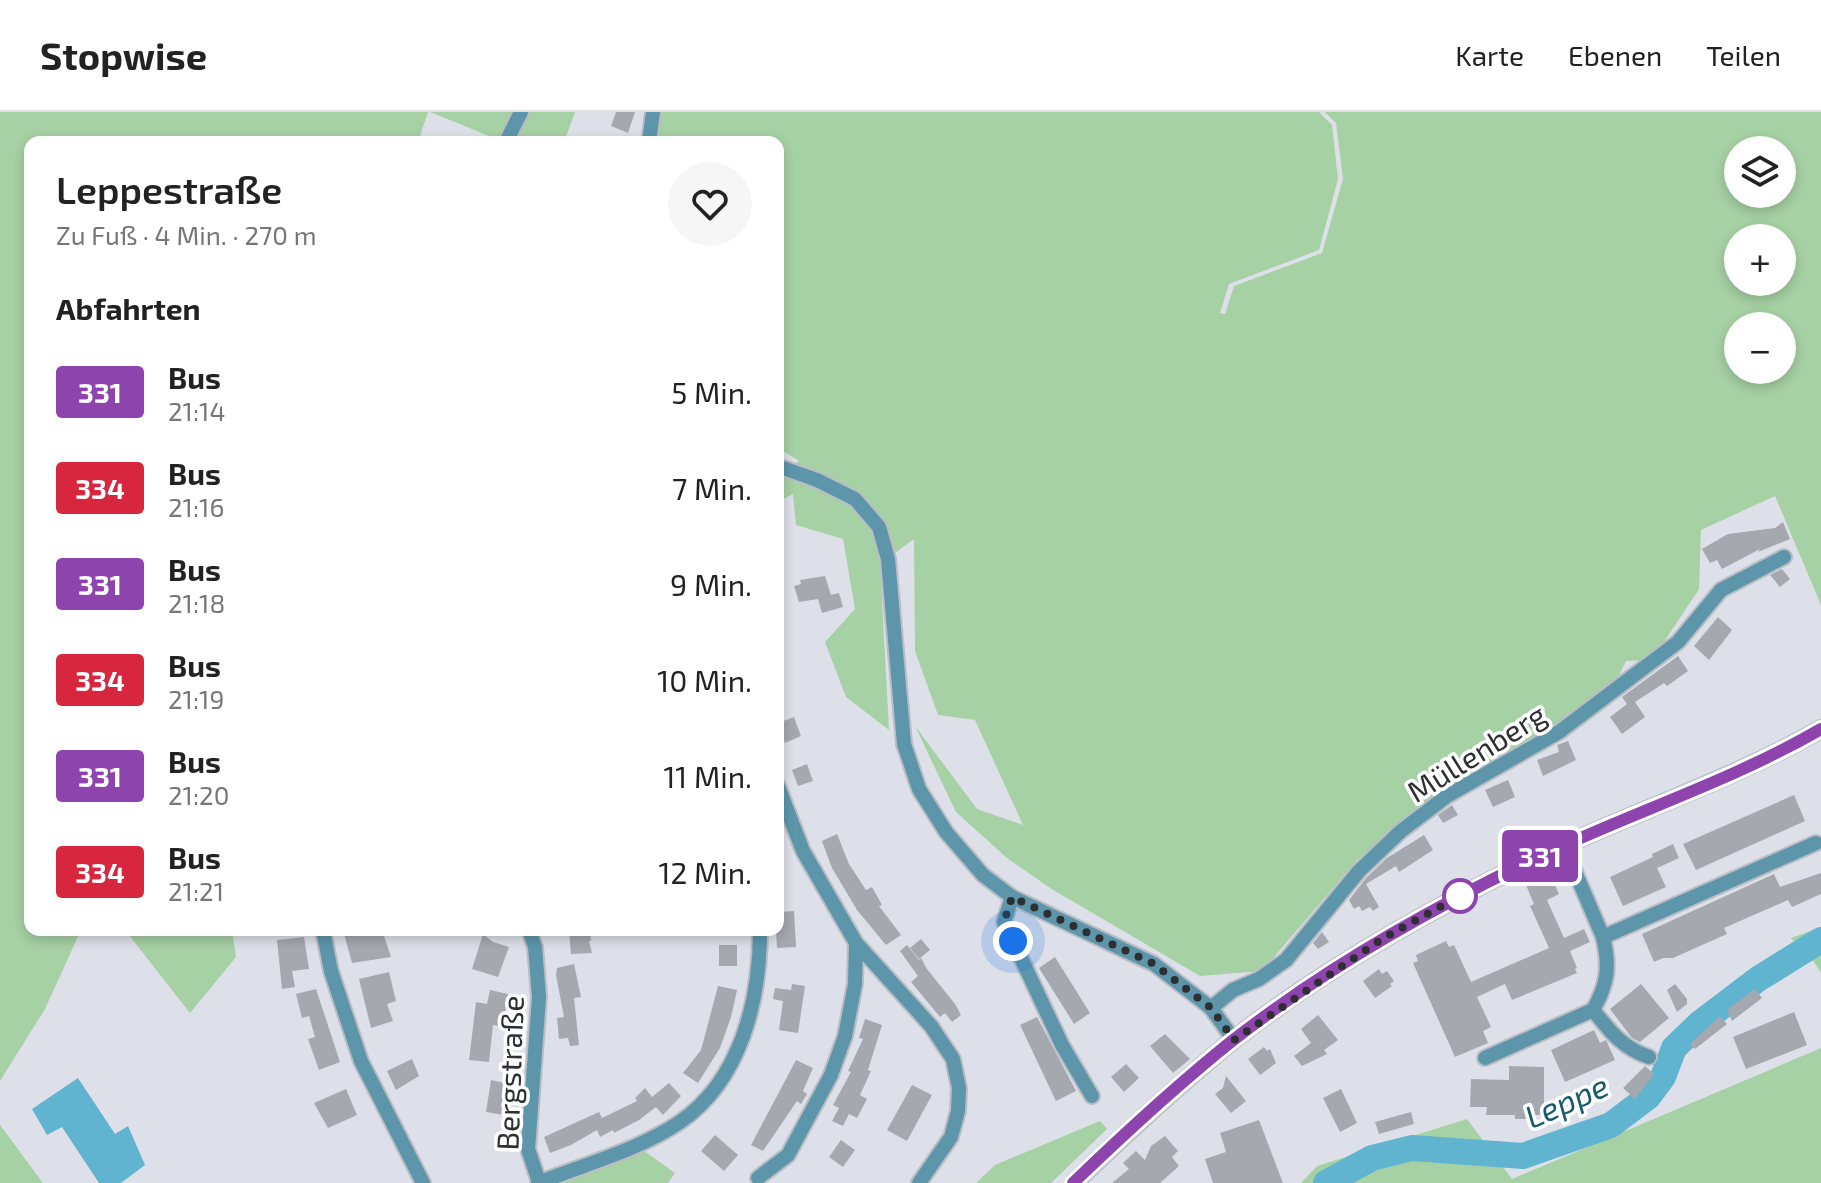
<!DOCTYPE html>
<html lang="de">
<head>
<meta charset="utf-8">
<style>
  body { margin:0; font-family:"Exo 2",sans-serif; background:#f6f6f6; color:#222; height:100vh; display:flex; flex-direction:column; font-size:30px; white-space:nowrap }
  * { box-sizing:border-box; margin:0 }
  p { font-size:26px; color:#767676 }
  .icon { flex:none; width:44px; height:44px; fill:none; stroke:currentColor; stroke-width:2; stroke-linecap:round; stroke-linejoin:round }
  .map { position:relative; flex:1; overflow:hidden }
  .panel { position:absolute; left:24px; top:24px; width:760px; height:800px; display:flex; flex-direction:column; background:#fff; border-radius:16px; box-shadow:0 4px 12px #0003 }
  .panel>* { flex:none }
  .badge { padding:0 16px; border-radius:6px; font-size:28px; line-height:52px }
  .buttons { position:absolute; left:1724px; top:24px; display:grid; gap:16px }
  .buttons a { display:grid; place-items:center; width:72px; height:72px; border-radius:50%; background:#fff; box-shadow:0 4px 12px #0003; font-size:40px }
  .you { position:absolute; width:40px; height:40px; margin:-20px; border:6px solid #fff; border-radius:50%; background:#1a73e8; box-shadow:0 0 0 12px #1a73e833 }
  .map>.badge { position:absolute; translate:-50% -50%; box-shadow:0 0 0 4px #fff }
  h2 { padding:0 32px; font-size:30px; line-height:72px }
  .round { display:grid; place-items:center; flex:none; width:84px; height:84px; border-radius:42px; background:#f6f6f6 }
  .headline { display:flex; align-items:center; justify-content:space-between; height:136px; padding:0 32px }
  h1 { font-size:38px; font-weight:600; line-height:60px }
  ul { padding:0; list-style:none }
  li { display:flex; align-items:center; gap:24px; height:96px; padding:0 32px }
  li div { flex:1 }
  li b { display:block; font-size:30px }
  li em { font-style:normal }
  li .badge { min-width:88px; font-weight:700; text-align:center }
  header { display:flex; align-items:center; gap:48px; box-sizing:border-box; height:112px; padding:0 40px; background:#fff; border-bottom:2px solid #e0e0e0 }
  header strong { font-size:38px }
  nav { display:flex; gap:44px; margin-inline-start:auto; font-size:28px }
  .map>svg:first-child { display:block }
  .green { fill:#a6d1a4; fill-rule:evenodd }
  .water { fill:#61b4cf }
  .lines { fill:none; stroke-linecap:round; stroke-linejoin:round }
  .river { stroke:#61b4cf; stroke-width:26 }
  .building { fill:#a6a8b0 }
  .minor-casing { stroke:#bbbdc4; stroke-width:18 }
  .secondary-casing { stroke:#bbbdc4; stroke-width:20 }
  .minor { stroke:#5d96ab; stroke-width:14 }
  .secondary { stroke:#236f87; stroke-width:16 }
  .line-casing { stroke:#fff; stroke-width:18 }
  .line { stroke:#8e44ad; stroke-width:12 }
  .walk { stroke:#2e2f32; stroke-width:8; stroke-dasharray:0 14.4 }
  .stop-dot { fill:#fff; stroke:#8e44ad; stroke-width:4 }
  .labels { text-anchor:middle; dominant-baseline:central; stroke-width:7; stroke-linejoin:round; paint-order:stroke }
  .street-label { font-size:30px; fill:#2e2f32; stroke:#fff }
  .water-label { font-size:32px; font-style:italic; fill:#175a6e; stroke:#fff }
</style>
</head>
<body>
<header>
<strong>Stopwise</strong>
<nav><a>Karte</a><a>Ebenen</a><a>Teilen</a></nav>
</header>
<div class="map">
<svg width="1821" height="1071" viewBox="0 0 1821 1071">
  <rect width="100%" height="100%" fill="#dee0e9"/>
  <g class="green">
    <polygon points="0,0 428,0 418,30 30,30 30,818 81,818 45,897 0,969"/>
    <polygon points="430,0 519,0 504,30"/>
    <polygon points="527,0 575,0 564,30 512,30"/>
    <path d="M659 0H1319L1332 13 1338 67 1319 138 1229 172 1220 201 1225 202 1234 174 1322 141 1343 67 1336 11 1325 0H1821V493L1775 384 1701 418 1699 477 1662 533 1644 548 1626 549 1617 568 1554 614 1444 677 1357 748 1262 859 1200 864 1050 776 1007 746 956 700 915 614 977 697 1023 713 975 608 938 603 915 539 914 427 880 452 889 618 846 585 825 530 855 497 843 427 796 413 793 382 778 390V363L799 349 778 336V30H656ZM1738 38H1782V82H1738ZM1738 126H1782V170H1738ZM1738 214H1782V258H1738Z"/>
    <path d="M1821 815V861C1811 842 1803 842 1791 826Z"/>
    <polygon points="125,818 232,818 236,845 190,901"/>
    <polygon points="1821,936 1821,1071 1301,1071 1317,1054 1467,1007 1512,1067"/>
    <polygon points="1100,1009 1107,1017 1051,1071 976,1071 995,1053"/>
    <polygon points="0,1013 43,1071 0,1071"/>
    <polygon points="636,1033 675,1061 668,1071 539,1071"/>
  </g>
  <polygon class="water" points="78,966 115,1022 128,1014 145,1053 121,1071 99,1071 62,1015 47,1023 32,997"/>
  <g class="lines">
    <polyline class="river" points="1326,1071 1372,1046 1412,1036 1523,1044 1611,1013 1648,985 1663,965 1674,936 1700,911 1758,867 1821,828"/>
  </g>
  <g class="building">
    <polygon points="616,0 635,0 628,21 611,14"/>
    <polygon points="1783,410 1790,427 1758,440 1760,437 1722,457 1717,448 1710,451 1702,437 1728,422 1775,416"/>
    <polygon points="1782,457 1790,467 1780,475 1770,463"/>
    <polygon points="825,464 831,483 839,481 843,495 822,501 818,487 799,490 794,474 801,472 800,468"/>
    <polygon points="1718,505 1732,518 1709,548 1694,534"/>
    <polygon points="1678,544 1688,559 1667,574 1664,571 1635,590 1645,605 1622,622 1610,605 1627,592 1622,585"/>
    <polygon points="794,605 801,624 785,631 778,611"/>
    <polygon points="1568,629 1576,648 1543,664 1537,648 1559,640 1557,633"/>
    <polygon points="807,652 813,669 798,674 792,658"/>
    <polygon points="1508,668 1515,685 1493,695 1485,678"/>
    <polygon points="1794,683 1805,709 1696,758 1683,732"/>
    <polygon points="1452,693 1458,703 1443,711 1438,703"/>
    <polygon points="837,722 849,752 866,778 872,775 882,793 879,794 901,823 886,833 857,798 832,756 822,729"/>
    <polygon points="1424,723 1433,738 1399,760 1396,754 1366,772 1379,795 1373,799 1370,795 1362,799 1359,794 1354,797 1349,788 1366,766 1387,746"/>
    <polygon points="1673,732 1679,746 1657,756 1666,775 1623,794 1610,765 1653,745 1652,742"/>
    <polygon points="1821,761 1821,782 1792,795 1788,788 1724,816 1727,822 1673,846 1663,846 1654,850 1642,822 1774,762 1780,775"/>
    <polygon points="1550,762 1559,782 1547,788 1564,826 1584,817 1590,830 1570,839 1577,856 1575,857 1577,861 1512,888 1505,872 1477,885 1491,915 1483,919 1488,931 1455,945 1413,851 1418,849 1416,843 1446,829 1449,835 1454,833 1471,870 1549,836 1530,794 1534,792 1526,773"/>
    <polygon points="794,799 796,835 777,836 776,818 778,811 781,811 780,800"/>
    <polygon points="343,818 382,818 391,845 352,851"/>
    <polygon points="590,818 591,829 589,829 592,841 571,842 569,819"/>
    <polygon points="1322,820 1329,830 1318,837 1313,831"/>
    <polygon points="483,822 493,830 509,835 498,865 472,857"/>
    <polygon points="304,825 309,857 292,859 295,875 282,877 277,828"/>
    <polygon points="921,827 930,838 919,847 910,836"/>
    <rect x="719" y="833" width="18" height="21"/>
    <polygon points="907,833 919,848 921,846 927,857 955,892 961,903 952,910 945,901 940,905 911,870 918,864 900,839"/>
    <polygon points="1055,845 1090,901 1074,912 1039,856"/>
    <polygon points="574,852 581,885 574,886 579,933 570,934 568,926 559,927 557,906 564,905 556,863 557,856"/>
    <polygon points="1379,857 1382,862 1387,859 1394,869 1390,872 1392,874 1375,886 1363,869"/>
    <polygon points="389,860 396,889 387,892 393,909 371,916 359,867"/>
    <polygon points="792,872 805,874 798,921 779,918 783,889 773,887 775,876 791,878"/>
    <polygon points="1641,872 1669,906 1640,930 1632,926 1610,897"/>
    <polygon points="1675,872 1687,887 1687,892 1677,900 1667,878"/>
    <polygon points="718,874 737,878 731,905 720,936 698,971 683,961 701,938"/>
    <polygon points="316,877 340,950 319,958 308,927 315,925 309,904 302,906 296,882"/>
    <polygon points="1755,877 1762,886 1732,909 1727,898"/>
    <polygon points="490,878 508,882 503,915 493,913 489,950 469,948 476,890 487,892"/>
    <polygon points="1794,900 1807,933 1746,957 1733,925"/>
    <polygon points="1318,903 1338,928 1324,938 1327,942 1302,954 1294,944 1311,931 1301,917"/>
    <polygon points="1720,904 1727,912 1695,937 1690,932"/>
    <polygon points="1037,905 1076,979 1056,989 1020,913"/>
    <polygon points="865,907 882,913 868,958 871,959 860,983 867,987 857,1006 849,1002 843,1014 832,1009 839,996 833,993 851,960 848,959 863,927 859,926"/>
    <polygon points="1594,918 1600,931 1606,928 1607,930 1615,948 1565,970 1551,938"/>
    <polygon points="1165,922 1190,947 1173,961 1150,934"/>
    <polygon points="1264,935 1267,939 1270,937 1276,951 1260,963 1248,947"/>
    <polygon points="412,947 419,964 396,978 387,959"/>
    <polygon points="796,948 813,956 803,979 807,982 801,992 797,989 763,1039 751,1033"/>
    <polygon points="1126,952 1139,966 1124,980 1111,965"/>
    <polygon points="1509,954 1544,955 1544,1003 1534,1003 1534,1007 1515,1007 1515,1003 1486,1003 1487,995 1470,995 1471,967 1509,968"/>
    <polygon points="1645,954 1654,962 1635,987 1623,976"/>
    <polygon points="1226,964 1246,989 1231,1001 1215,982 1223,976"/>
    <polygon points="491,968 509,972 504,1003 486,1000"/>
    <polygon points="669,971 681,984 663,1003 656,995 639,1008 614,1021 613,1018 600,1025 597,1018 571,1033 550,1041 544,1025 599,1000 602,1006 637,989 635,986 645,976 652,985"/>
    <polygon points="912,973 932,983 907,1029 887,1018"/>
    <polygon points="346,977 357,1003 328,1016 314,991"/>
    <polygon points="1341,977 1357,1011 1340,1020 1323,986"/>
    <polygon points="1411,1000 1414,1012 1379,1022 1375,1010"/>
    <polygon points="1259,1008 1283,1071 1213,1071 1205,1047 1226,1040 1220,1021"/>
    <polygon points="715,1023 738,1043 724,1059 701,1039"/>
    <polygon points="1165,1024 1178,1039 1172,1045 1179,1054 1160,1071 1112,1071 1129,1057 1123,1051 1136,1039 1145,1048 1151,1034"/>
    <polygon points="841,1028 855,1038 843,1055 829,1045"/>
  </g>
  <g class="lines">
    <g class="minor-casing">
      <g id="minor">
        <polyline points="506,30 521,0"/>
        <polyline points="649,30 653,0"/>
        <polyline points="778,358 783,356 817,368 855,387 879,415 888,447 904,632 919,677 946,720 983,763 1012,785 1154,852 1211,896 1234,928"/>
        <polyline points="778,674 803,739 856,831 931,914 953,947 959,976 958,999 951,1025 919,1071"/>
        <polyline points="1564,734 1603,825 1816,731"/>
        <polyline points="1012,785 1004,810 1062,933 1092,984"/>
        <polyline points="323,818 331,859 361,949 423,1071"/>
        <polyline points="529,818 535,835 539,885 528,1037 539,1070"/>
        <path d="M1603 825C1610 854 1608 872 1593 898 1610 919 1622 936 1649 945"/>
        <polyline points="1211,896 1233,878 1259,867 1286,848 1359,759 1401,719 1447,684 1559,620 1678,530 1721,478 1784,445"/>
        <polyline points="1485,946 1593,898"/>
        <polyline points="758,1066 788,1043 831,963 845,924 855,872 856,831"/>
        <path d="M538 1071C585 1052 637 1039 680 1010 741 968 760 888 760 818"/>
      </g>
    </g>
    <g class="secondary-casing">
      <path id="secondary" d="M1074 1071C1125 1022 1177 974 1232 929 1322 858 1425 800 1528 750 1624 703 1728 670 1821 617"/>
    </g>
    <use href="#minor" class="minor"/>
    <use href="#secondary" class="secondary"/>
  </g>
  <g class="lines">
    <g class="line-casing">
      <path id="line" d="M1073 1071C1124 1022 1177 973 1232 929 1323 858 1424 800 1528 750 1624 703 1728 671 1821 617"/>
    </g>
    <use href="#line" class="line"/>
    <polyline class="walk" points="1013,829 1004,810 1012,785 1154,852 1211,896 1234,928 1382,827 1465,781 1460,784"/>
  </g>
  <circle class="stop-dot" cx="1460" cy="784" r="16"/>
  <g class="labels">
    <g class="street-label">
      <text transform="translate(1476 640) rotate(-32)">Müllenberg</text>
      <text transform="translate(509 961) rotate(-88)">Bergstraße</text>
    </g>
    <g class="water-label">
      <text transform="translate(1566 988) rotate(-24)">Leppe</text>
    </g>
  </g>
</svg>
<div class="buttons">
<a><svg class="icon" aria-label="layers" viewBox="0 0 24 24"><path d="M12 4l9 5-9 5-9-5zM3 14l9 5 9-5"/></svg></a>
<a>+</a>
<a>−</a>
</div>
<div class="you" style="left:1013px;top:829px"></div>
<b class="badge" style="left:1540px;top:744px;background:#8e44ad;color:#fff">331</b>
<section class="panel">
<div class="headline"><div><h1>Leppestraße</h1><p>Zu Fuß · 4 Min. · 270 m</p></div><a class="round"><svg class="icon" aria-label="heart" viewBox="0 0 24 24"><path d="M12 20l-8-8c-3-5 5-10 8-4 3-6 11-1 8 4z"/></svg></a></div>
<h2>Abfahrten</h2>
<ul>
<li><span class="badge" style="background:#8e44ad;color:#fff">331</span><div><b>Bus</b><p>21:14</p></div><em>5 Min.</em></li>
<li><span class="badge" style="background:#d7263d;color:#fff">334</span><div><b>Bus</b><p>21:16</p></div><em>7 Min.</em></li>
<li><span class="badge" style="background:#8e44ad;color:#fff">331</span><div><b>Bus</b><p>21:18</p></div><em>9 Min.</em></li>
<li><span class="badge" style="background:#d7263d;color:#fff">334</span><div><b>Bus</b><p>21:19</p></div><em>10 Min.</em></li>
<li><span class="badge" style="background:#8e44ad;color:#fff">331</span><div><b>Bus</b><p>21:20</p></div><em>11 Min.</em></li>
<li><span class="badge" style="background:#d7263d;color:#fff">334</span><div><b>Bus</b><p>21:21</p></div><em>12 Min.</em></li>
</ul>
</section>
</div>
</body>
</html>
